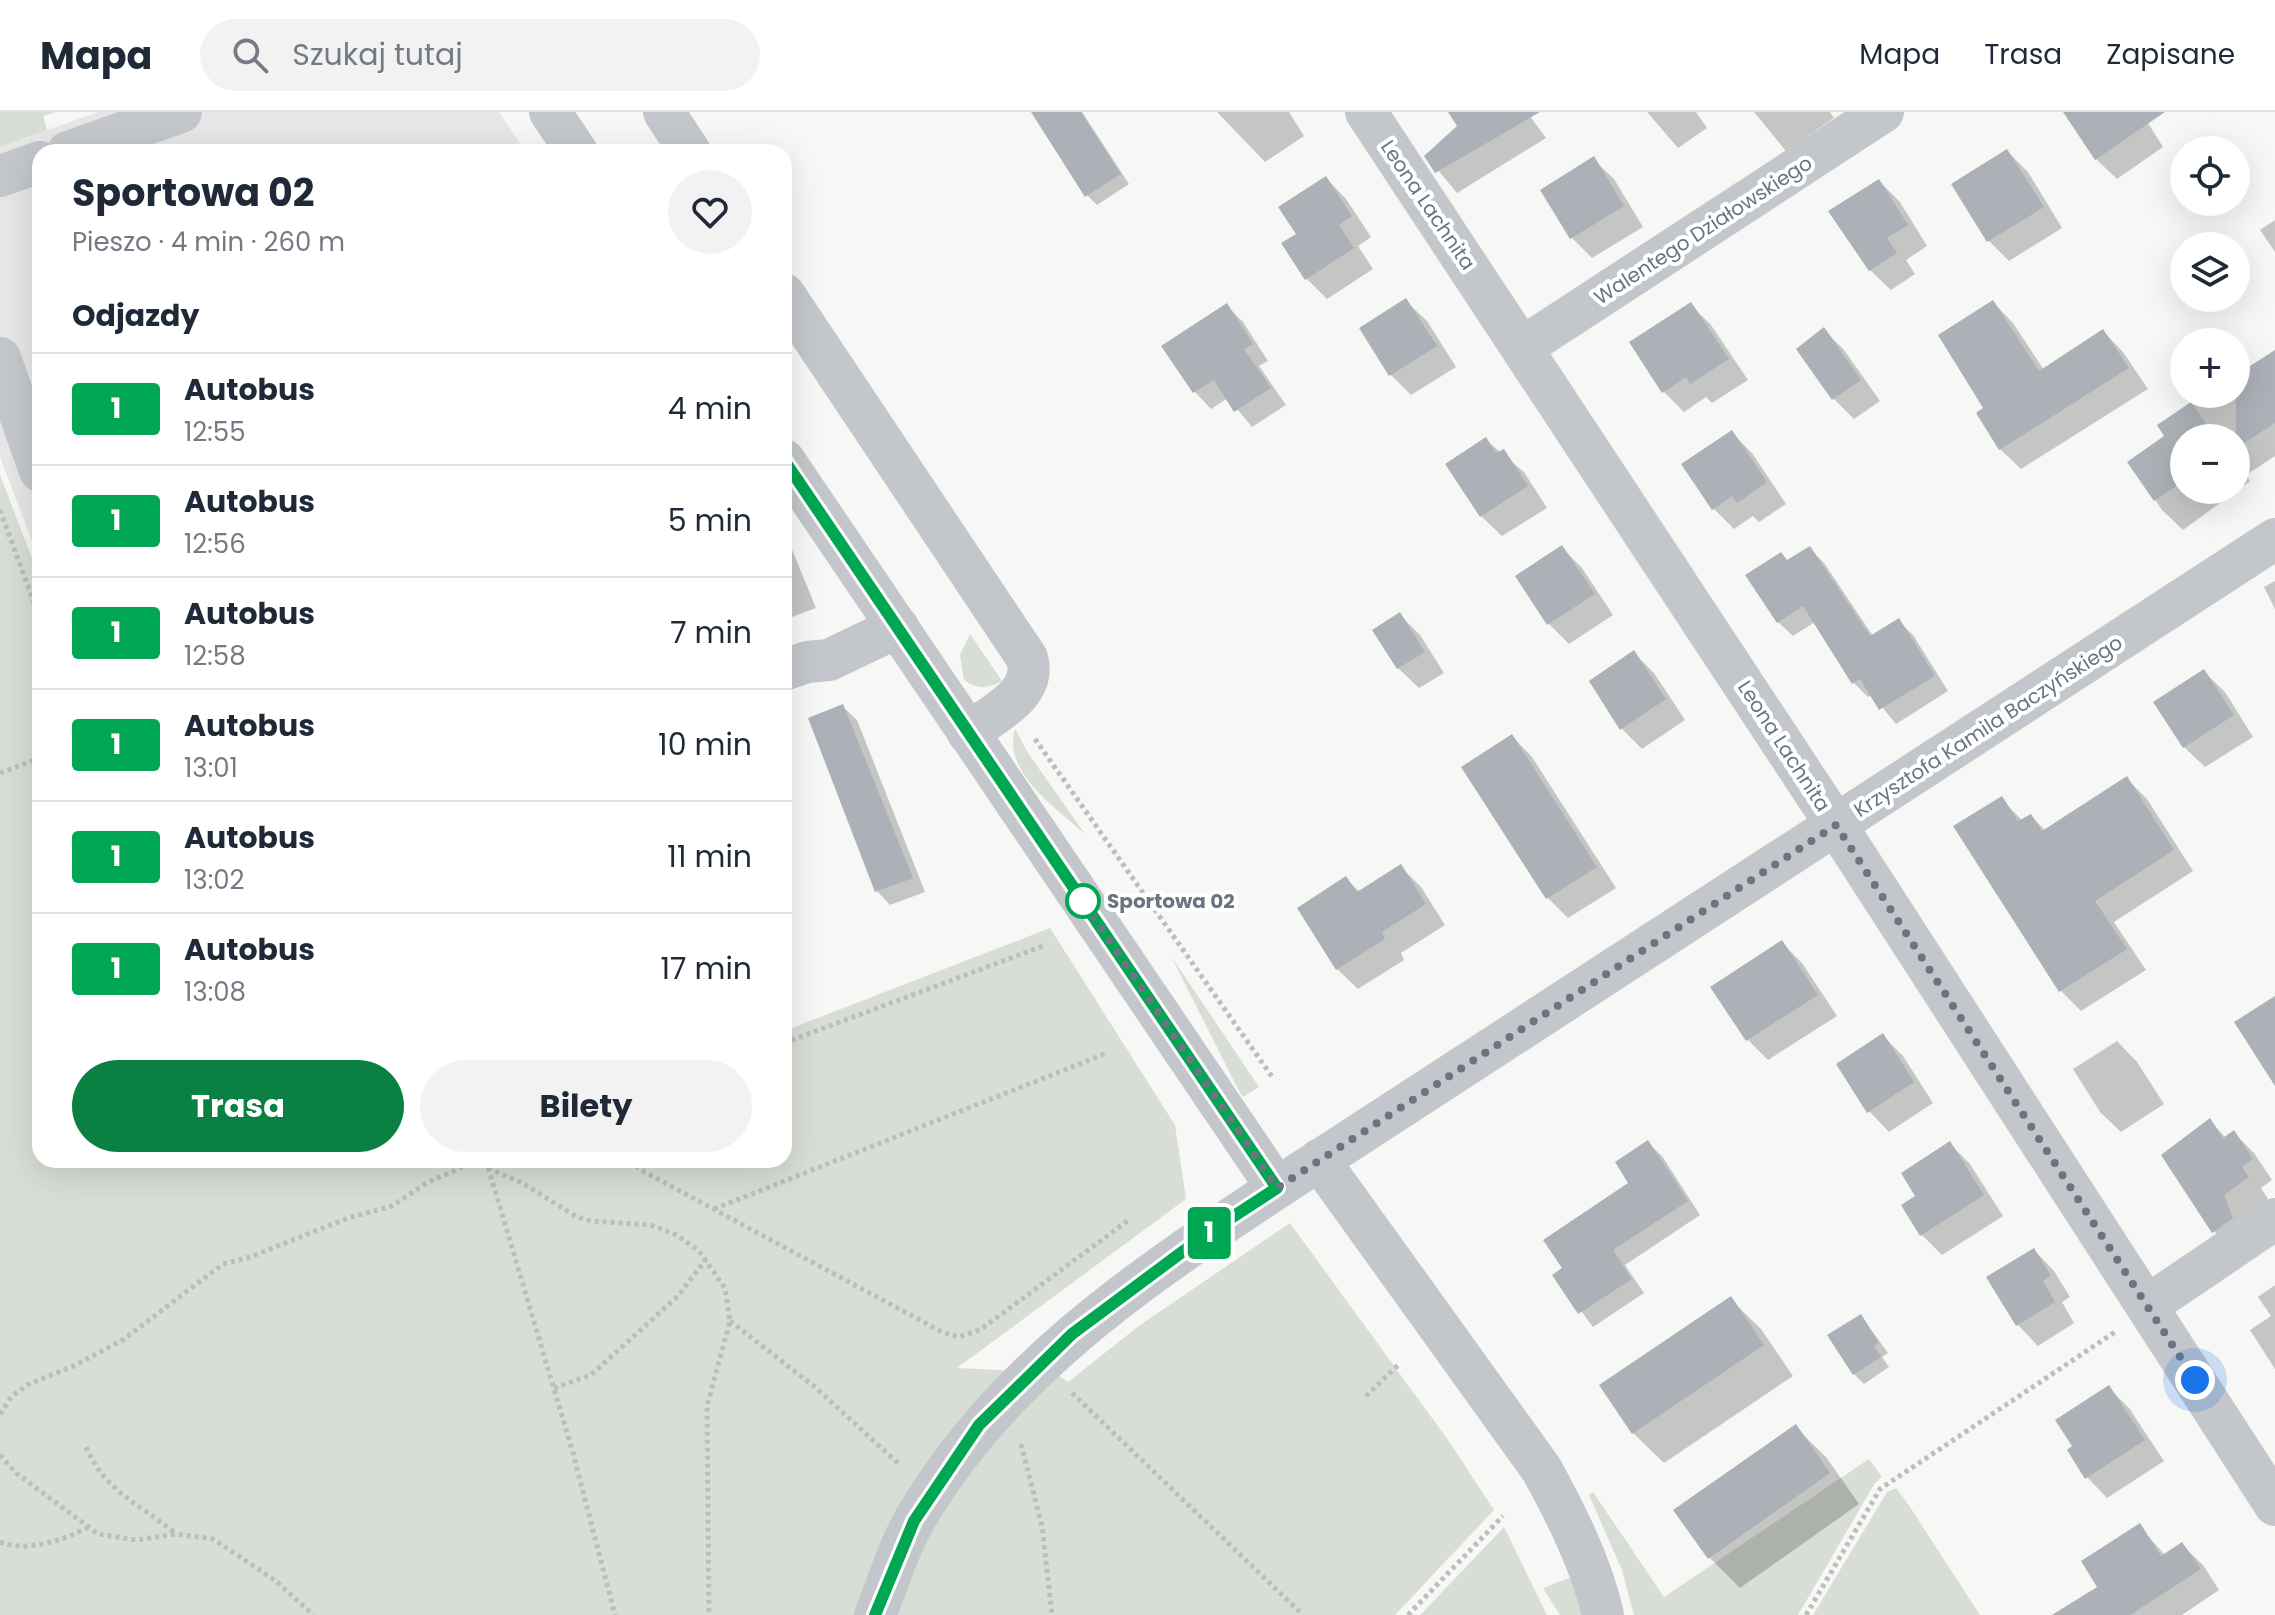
<!DOCTYPE html>
<html lang="pl">
<head>
<meta charset="utf-8">
<style>
  body { margin:0; font-family:Poppins,sans-serif; background:#f2f2f3; color:#1f2937; height:100vh; display:flex; flex-direction:column; font-size:30px; white-space:nowrap }
  * { box-sizing:border-box; margin:0 }
  p { font-size:26px; color:#747a83 }
  .icon { flex:none; width:44px; height:44px; fill:none; stroke:currentColor; stroke-width:2; stroke-linecap:round; stroke-linejoin:round }
  .map { position:relative; flex:1; overflow:hidden }
  .drawer { position:absolute; left:32px; top:32px; width:760px; height:1024px; display:flex; flex-direction:column; background:#fff; border-radius:24px; box-shadow:0 8px 32px #0002 }
  .drawer>* { flex:none }
  .badge { padding:0 16px; border-radius:6px; font-size:28px; line-height:52px }
  .buttons { position:absolute; left:2170px; top:24px; display:grid; gap:16px }
  .buttons a { display:grid; place-items:center; width:80px; height:80px; border-radius:50%; background:#fff; box-shadow:0 8px 32px #0002; font-size:40px }
  .you { position:absolute; width:40px; height:40px; margin:-20px; border:6px solid #fff; border-radius:50%; background:#1a73e8; box-shadow:0 0 0 12px #1a73e833 }
  .map>.badge { position:absolute; translate:-50% -50%; box-shadow:0 0 0 4px #fff }
  h2 { padding:0 40px; font-size:30px; line-height:72px }
  .round { display:grid; place-items:center; flex:none; width:84px; height:84px; border-radius:42px; background:#f2f2f3 }
  .overview { display:flex; align-items:center; justify-content:space-between; height:136px; padding:0 40px }
  h1 { font-size:38px; font-weight:700; line-height:60px }
  .primary-button { display:flex; gap:16px; margin-top:auto; padding:16px 40px }
  .primary-button a { flex:1; height:92px; border-radius:48px; background:#0b8043; color:#fff; font-size:32px; font-weight:700; line-height:92px; text-align:center }
  .primary-button a+a { background:#f2f2f3; color:#1f2937 }
  ul { padding:0; list-style:none }
  li { display:flex; align-items:center; gap:24px; height:112px; padding:0 40px; border-top:2px solid #e0e1e3 }
  li div { flex:1 }
  li b { display:block; font-size:30px }
  li em { font-style:normal }
  li .badge { min-width:88px; font-weight:700; text-align:center }
  header { display:flex; align-items:center; gap:48px; box-sizing:border-box; height:112px; padding:0 40px; background:#fff; border-bottom:2px solid #e0e1e3 }
  header strong { font-size:38px }
  nav { display:flex; gap:44px; margin-inline-start:auto; font-size:28px }
  .search { width:560px; height:72px; background:#f2f2f3; display:flex; align-items:center; gap:20px; box-sizing:border-box; padding:0 28px; border-radius:44px; color:#747a83; font-size:30px }
  .map>svg:first-child { display:block }
  .built { fill:#e5e6e5 }
  .green { fill:#d8ded6 }
  .shadow { fill:#0003; fill-rule:evenodd }
  .building { fill:#abb1b7 }
  .lines { fill:none; stroke-linecap:round; stroke-linejoin:round }
  .path { stroke:#bbbdc0; stroke-width:5; stroke-dasharray:4 4; stroke-linecap:butt }
  .minor { stroke:#c3c6ca; stroke-width:42 }
  .line-casing { stroke:#fff; stroke-width:18 }
  .line { stroke:#00a651; stroke-width:12 }
  .walk { stroke:#697583; stroke-width:8; stroke-dasharray:0 14.4 }
  .stop-dot { fill:#fff; stroke:#00a651; stroke-width:4 }
  .labels { text-anchor:middle; dominant-baseline:central; stroke-width:8; stroke-linejoin:round; paint-order:stroke }
  .street-label { font-size:20px; fill:#697583; stroke:#fff }
  .stop-label { font-size:20px; font-weight:bold; fill:#697583; stroke:#fff; text-anchor:start }
</style>
</head>
<body>
<header>
<strong>Mapa</strong>
<div class="search"><svg class="icon" aria-label="search" viewBox="0 0 24 24"><circle cx="10" cy="10" r="6"/><path d="M15 15l6 6"/></svg>Szukaj tutaj</div>
<nav><a>Mapa</a><a>Trasa</a><a>Zapisane</a></nav>
</header>
<div class="map">
<svg width="2275" height="1503" viewBox="0 0 2275 1503">
  <rect width="100%" height="100%" fill="#f7f7f5"/>
  <polygon class="built" points="98,0 499,0 526,40 40,40 40,450 0,345 0,35"/>
  <g class="green">
    <polygon points="0,0 55,0 43,4 47,18 0,35"/>
    <polygon points="0,363 40,467 40,1048 784,1048 784,919 1050,816 1175,1013 1186,1087 957,1256 1055,1261 1068,1270 1140,1213 1290,1111 1448,1328 1494,1398 1395,1503 0,1503"/>
    <path d="M970 522 1002 569C989 577 976 577 964 568L960 543Z"/>
    <path d="M1015 617 1028 641 1085 722C1057 697 1002 660 1015 617Z"/>
    <polygon points="1171,844 1259,975 1243,985 1237,975"/>
    <polygon points="1869,1347 1882,1365 1875,1371 1798,1503 1634,1503 1622,1458 1589,1383 1593,1380 1664,1485"/>
    <polygon points="1896,1376 1908,1392 1980,1503 1813,1503 1887,1380"/>
    <polygon points="1504,1415 1547,1503 1420,1503 1424,1499"/>
    <polygon points="1569,1466 1574,1468 1585,1503 1560,1503 1543,1476"/>
  </g>
  <g class="shadow">
    <polygon points="1053,0 1082,0 1129,72 1097,93 1087,83"/>
    <polygon points="1217,0 1289,0 1304,24 1265,50"/>
    <polygon points="1450,0 1527,0 1546,26 1457,81 1427,45 1460,15"/>
    <polygon points="1647,0 1696,0 1707,16 1678,36"/>
    <polygon points="1754,0 1830,0 1834,6 1786,39"/>
    <polygon points="2066,0 2141,0 2163,35 2117,67 2096,47"/>
    <polygon points="2007,39 2028,60 2062,116 2009,149 1989,129"/>
    <polygon points="1593,47 1614,67 1643,115 1592,146 1572,126"/>
    <polygon points="1326,66 1346,87 1371,125 1358,134 1373,157 1327,187 1307,167 1284,132 1299,122"/>
    <polygon points="1879,69 1900,90 1927,134 1906,148 1915,162 1891,178 1870,158"/>
    <polygon points="2275,108 2275,140 2260,118"/>
    <polygon points="1406,189 1427,209 1456,255 1411,283 1391,263 1362,216"/>
    <polygon points="1993,190 2013,211 2044,258 2103,219 2123,240 2148,277 2021,357 2000,337 1986,297"/>
    <polygon points="1691,193 1711,213 1748,268 1712,291 1706,285 1684,300 1664,280"/>
    <polygon points="1227,194 1243,210 1268,249 1259,254 1286,293 1252,315 1228,286 1211,297 1195,280 1164,234"/>
    <polygon points="1824,218 1844,238 1880,289 1854,307 1834,287 1798,237"/>
    <path d="M2275 240V344L2246 363 2250 369 2183 418 2162 398 2130 350 2167 325 2160 314 2209 282H2236V265ZM2184 326H2236V378H2184Z"/>
    <polygon points="1732,321 1752,341 1786,392 1759,410 1753,404 1734,417 1713,396"/>
    <polygon points="1486,328 1524,360 1547,396 1502,424 1481,404"/>
    <polygon points="784,418 816,496 784,508"/>
    <polygon points="1562,436 1582,456 1613,503 1569,532 1549,512"/>
    <polygon points="1809,436 1824,451 1873,524 1899,509 1913,523 1948,579 1896,612 1872,583 1868,585 1854,571 1815,510 1793,524 1778,510"/>
    <polygon points="2275,469 2275,497 2264,475"/>
    <polygon points="1400,503 1420,523 1444,561 1419,576 1398,556"/>
    <polygon points="1634,541 1654,561 1685,608 1642,637 1621,616"/>
    <polygon points="2204,560 2225,580 2253,625 2205,655 2184,635"/>
    <polygon points="843,595 857,608 925,780 890,793 877,779"/>
    <polygon points="1512,624 1532,645 1616,776 1568,806 1548,786"/>
    <polygon points="2127,667 2147,687 2193,759 2114,810 2146,858 2081,899 2061,879 2001,687 2023,709 2031,704 2046,719"/>
    <polygon points="1401,755 1421,775 1445,813 1401,841 1404,848 1358,877 1337,857 1346,767 1360,780"/>
    <polygon points="1782,831 1802,851 1837,904 1768,948 1748,928 1713,876"/>
    <polygon points="1883,924 1903,944 1933,991 1889,1020 1869,999"/>
    <polygon points="2117,929 2137,950 2164,992 2121,1020 2100,1000 2073,957"/>
    <polygon points="2210,1009 2226,1026 2234,1021 2254,1041 2272,1068 2261,1076 2268,1087 2243,1104 2234,1140 2214,1119"/>
    <polygon points="1648,1031 1662,1044 1700,1103 1625,1153 1644,1181 1593,1215 1555,1164 1631,1072"/>
    <polygon points="1950,1032 1970,1052 2003,1104 1942,1143 1922,1123 1918,1085"/>
    <polygon points="2034,1138 2054,1159 2070,1185 2062,1190 2074,1211 2038,1234 2018,1213 1989,1166"/>
    <polygon points="2275,1173 2275,1257 2250,1218 2271,1204 2258,1185"/>
    <polygon points="1730,1187 1761,1217 1793,1264 1664,1351 1633,1321"/>
    <polygon points="1861,1204 1888,1241 1882,1245 1889,1255 1864,1272 1854,1262"/>
    <polygon points="2109,1276 2129,1296 2164,1349 2107,1386 2087,1365 2075,1334"/>
    <polygon points="1795,1315 1826,1345 1859,1392 1740,1476 1709,1445"/>
    <polygon points="2139,1414 2165,1443 2182,1433 2203,1453 2219,1478 2182,1503 2086,1503"/>
  </g>
  <g class="building">
    <polygon points="1031,0 1081,0 1121,62 1085,85"/>
    <polygon points="1448,0 1540,0 1435,61 1424,44 1457,14"/>
    <polygon points="2063,0 2165,0 2095,48"/>
    <polygon points="2007,37 2044,95 1987,130 1951,72"/>
    <polygon points="1594,44 1624,94 1570,127 1540,78"/>
    <polygon points="1326,64 1352,104 1339,113 1354,136 1305,168 1281,131 1296,122 1278,95"/>
    <polygon points="1879,67 1908,113 1887,126 1897,141 1869,159 1828,99"/>
    <polygon points="1406,186 1437,234 1389,264 1359,216"/>
    <polygon points="1993,188 2039,259 2103,217 2129,256 1999,338 1976,301 1983,296 1938,223"/>
    <polygon points="1691,190 1729,247 1690,272 1686,265 1662,281 1629,230"/>
    <polygon points="1227,191 1253,232 1244,237 1271,276 1234,300 1214,268 1193,281 1161,234"/>
    <polygon points="1824,215 1861,268 1832,288 1796,237"/>
    <polygon points="2275,238 2275,311 2236,336 2236,263"/>
    <polygon points="2191,290 2216,326 2184,326 2184,369 2154,389 2127,350 2164,324 2157,313"/>
    <polygon points="1732,318 1767,370 1737,391 1732,384 1712,398 1681,352"/>
    <polygon points="1486,325 1496,341 1504,337 1528,374 1480,405 1445,352"/>
    <polygon points="1562,433 1595,482 1547,513 1515,464"/>
    <polygon points="1810,434 1870,524 1899,506 1935,564 1879,598 1860,567 1852,572 1803,494 1777,511 1745,463 1781,440 1787,448"/>
    <polygon points="1400,500 1425,540 1397,557 1372,518"/>
    <polygon points="1634,538 1666,587 1620,618 1589,569"/>
    <polygon points="2204,557 2234,603 2183,636 2153,590"/>
    <polygon points="843,592 913,766 875,780 808,606"/>
    <polygon points="1512,622 1597,755 1546,787 1461,655"/>
    <polygon points="2127,664 2174,738 2095,789 2127,837 2059,880 1953,714 2002,684 2018,709 2031,702 2042,719"/>
    <polygon points="1401,752 1426,792 1382,820 1385,827 1336,858 1297,796 1346,764 1357,780"/>
    <polygon points="1782,828 1818,883 1746,929 1710,875"/>
    <polygon points="2275,884 2275,974 2234,910"/>
    <polygon points="1883,921 1914,970 1867,1001 1836,952"/>
    <polygon points="2210,1006 2223,1026 2234,1018 2253,1047 2242,1055 2249,1065 2224,1083 2233,1106 2212,1121 2161,1043"/>
    <polygon points="1648,1028 1688,1089 1613,1138 1632,1167 1578,1202 1552,1163 1562,1156 1543,1128 1628,1071 1615,1050"/>
    <polygon points="1950,1029 1984,1083 1920,1124 1901,1093 1915,1084 1901,1061"/>
    <polygon points="2034,1136 2051,1164 2043,1169 2055,1190 2016,1214 1986,1165"/>
    <polygon points="1731,1184 1764,1233 1632,1322 1599,1273"/>
    <polygon points="1861,1202 1879,1231 1874,1234 1881,1245 1853,1263 1827,1223"/>
    <polygon points="2109,1273 2145,1328 2085,1367 2067,1338 2072,1334 2055,1308"/>
    <polygon points="1796,1312 1830,1361 1708,1447 1673,1398"/>
    <polygon points="2140,1411 2161,1444 2182,1430 2201,1457 2130,1503 2052,1503 2097,1475 2081,1449"/>
  </g>
  <g class="lines">
    <g class="path">
      <polyline points="0,398 40,507"/>
      <polyline points="1035,627 1273,966"/>
      <polyline points="0,661 40,646"/>
      <polyline points="784,931 1043,834"/>
      <polyline points="486,1048 573,1341 615,1503"/>
      <polyline points="630,1048 641,1058 942,1220 959,1225 980,1218 1130,1107"/>
      <polyline points="488,1056 522,1071 577,1105 591,1109 650,1113 677,1123 699,1139 725,1176 730,1209 707,1294 709,1503"/>
      <polyline points="714,1097 1107,941"/>
      <polyline points="730,1209 815,1275 900,1353"/>
      <polyline points="554,1276 591,1263 678,1184 706,1147"/>
      <polyline points="1072,1281 1303,1503"/>
      <polyline points="1366,1284 1398,1253"/>
      <polyline points="0,1302 12,1284 29,1272 76,1253 124,1227 223,1152 250,1145 348,1106 392,1094 428,1070 479,1048"/>
      <polyline points="1021,1332 1042,1414 1052,1503"/>
      <path d="M86 1335C106 1381 139 1391 175 1421"/>
      <polyline points="0,1343 16,1361 98,1422 137,1428 176,1422 213,1427 276,1469 313,1503"/>
      <path d="M0 1430C27 1441 62 1428 87 1416"/>
      <polyline points="1408,1503 1503,1404"/>
      <polyline points="1806,1503 1880,1377 2115,1220"/>
    </g>
    <g class="minor">
      <polyline points="550,0 577,40"/>
      <polyline points="664,0 690,40"/>
      <polyline points="1366,0 1836,713 2275,1393"/>
      <polyline points="68,40 181,0"/>
      <polyline points="0,64 40,50"/>
      <path d="M784 182 1027 546C1038 582 993 602 968 621"/>
      <polyline points="1523,235 1883,0"/>
      <polyline points="0,246 40,359"/>
      <polyline points="784,348 1277,1076"/>
      <polyline points="784,558 807,550 829,548 898,515"/>
      <path d="M1319 1048 1542 1358C1567 1404 1591 1451 1603 1503"/>
      <polyline points="2147,1194 2275,1107"/>
      <path d="M875 1503C888 1472 898 1436 915 1407 1001 1260 1138 1168 1277 1076L2275 427"/>
    </g>
  </g>
  <g class="lines">
    <g class="line-casing">
      <polyline id="line" points="784,348 1277,1076 1205,1123 1072,1222 979,1313 914,1409 875,1503"/>
    </g>
    <use href="#line" class="line"/>
    <polyline class="walk" points="1083,789 1080,785 1277,1076 1836,713 2195,1268"/>
  </g>
  <circle class="stop-dot" cx="1083" cy="789" r="16"/>
  <g class="labels">
    <g class="street-label">
      <text transform="translate(1428 93) rotate(56)">Leona Lachnita</text>
      <text transform="translate(1703 118) rotate(-33)">Walentego Działowskiego</text>
      <text transform="translate(1988 614) rotate(-33)">Krzysztofa Kamila Baczyńskiego</text>
      <text transform="translate(1784 634) rotate(57)">Leona Lachnita</text>
    </g>
    <g class="stop-label">
      <text x="1107" y="789">Sportowa 02</text>
    </g>
  </g>
</svg>
<div class="buttons">
<a><svg class="icon" aria-label="locate" viewBox="0 0 24 24"><circle cx="12" cy="12" r="6"/><path d="M12 2v4M12 18v4M2 12h4M18 12h4"/></svg></a>
<a><svg class="icon" aria-label="layers" viewBox="0 0 24 24"><path d="M12 4l9 5-9 5-9-5zM3 14l9 5 9-5"/></svg></a>
<a>+</a>
<a>−</a>
</div>
<div class="you" style="left:2195px;top:1268px"></div>
<b class="badge" style="left:1209px;top:1121px;background:#00a651;color:#fff">1</b>
<section class="drawer">
<div class="overview"><div><h1>Sportowa 02</h1><p>Pieszo · 4 min · 260 m</p></div><a class="round"><svg class="icon" aria-label="heart" viewBox="0 0 24 24"><path d="M12 20l-8-8c-3-5 5-10 8-4 3-6 11-1 8 4z"/></svg></a></div>
<h2>Odjazdy</h2>
<ul>
<li><span class="badge" style="background:#00a651;color:#fff">1</span><div><b>Autobus</b><p>12:55</p></div><em>4 min</em></li>
<li><span class="badge" style="background:#00a651;color:#fff">1</span><div><b>Autobus</b><p>12:56</p></div><em>5 min</em></li>
<li><span class="badge" style="background:#00a651;color:#fff">1</span><div><b>Autobus</b><p>12:58</p></div><em>7 min</em></li>
<li><span class="badge" style="background:#00a651;color:#fff">1</span><div><b>Autobus</b><p>13:01</p></div><em>10 min</em></li>
<li><span class="badge" style="background:#00a651;color:#fff">1</span><div><b>Autobus</b><p>13:02</p></div><em>11 min</em></li>
<li><span class="badge" style="background:#00a651;color:#fff">1</span><div><b>Autobus</b><p>13:08</p></div><em>17 min</em></li>
</ul>
<div class="primary-button"><a>Trasa</a><a>Bilety</a></div>
</section>
</div>
</body>
</html>
